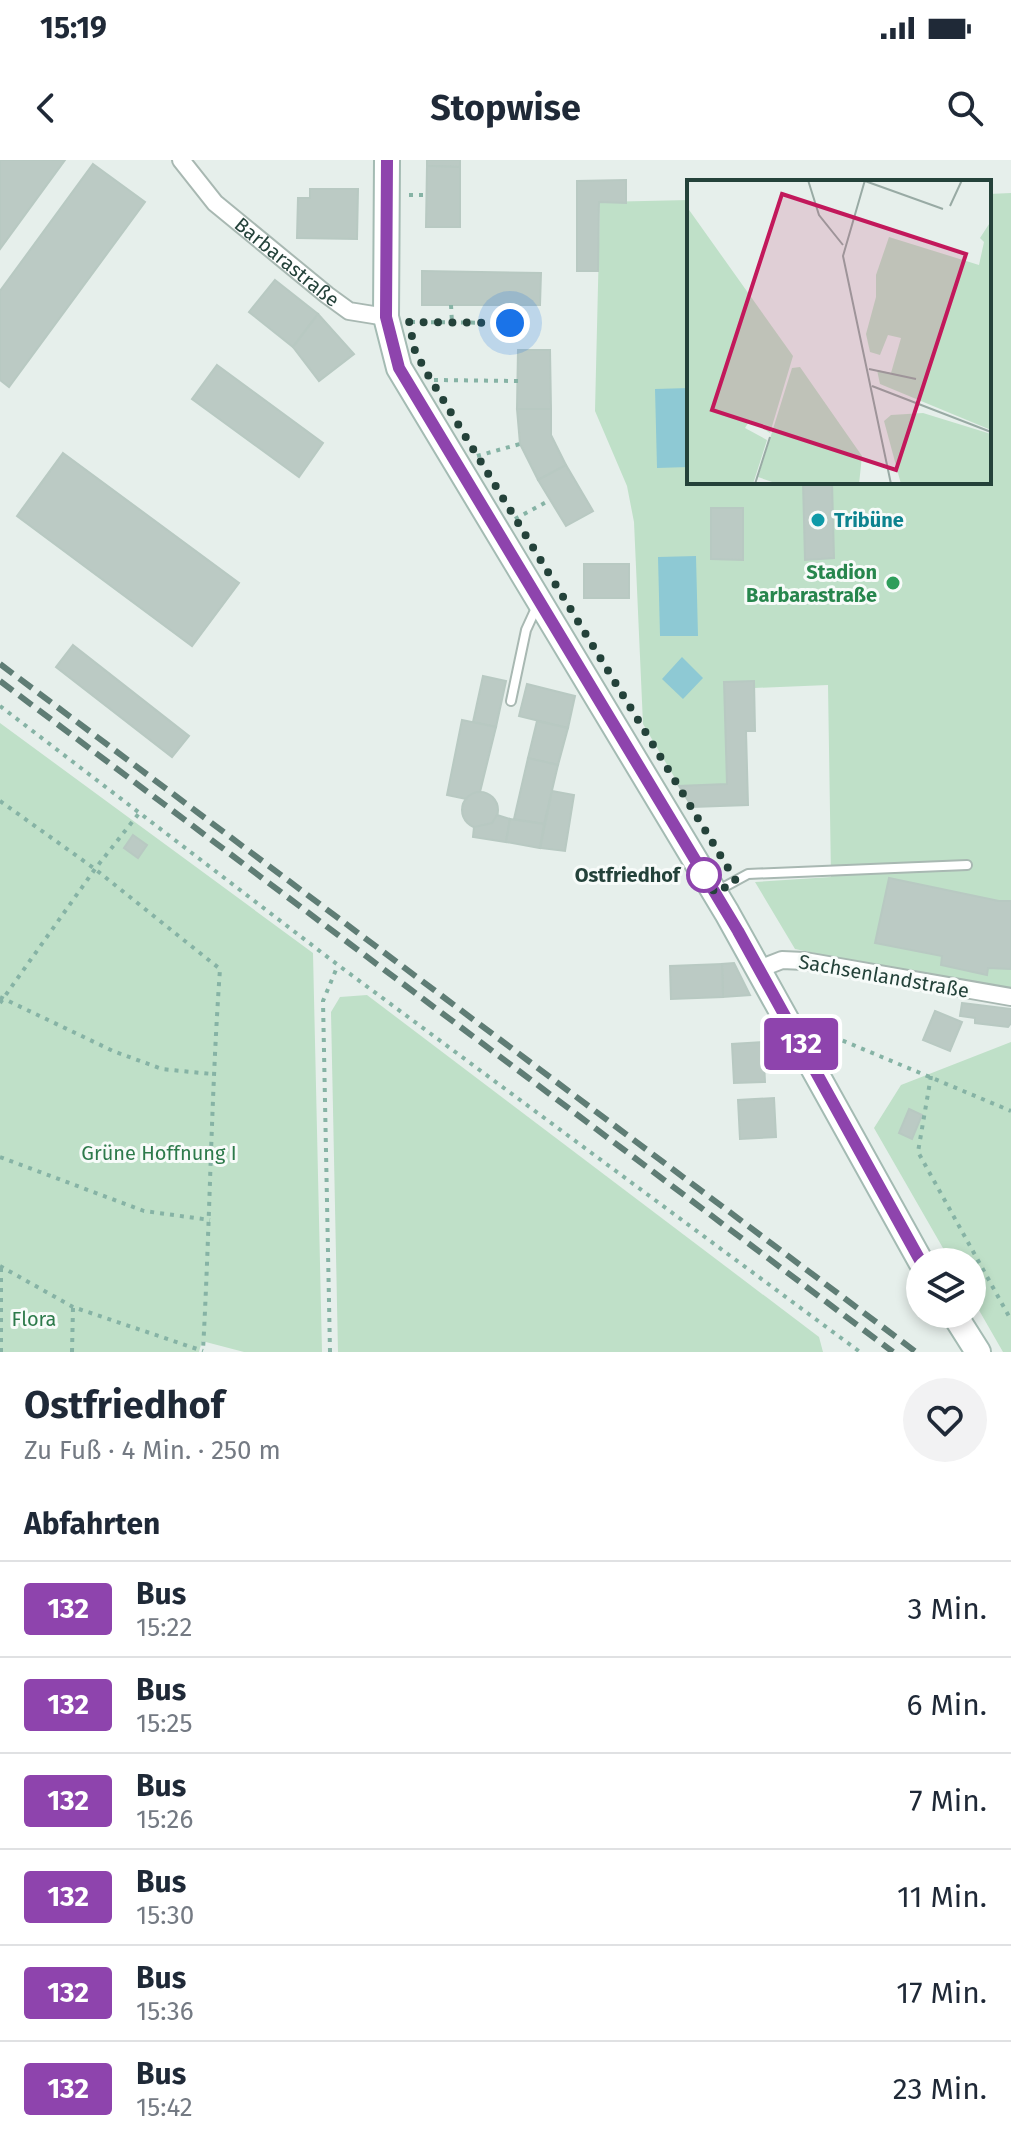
<!DOCTYPE html>
<html lang="de">
<head>
<meta charset="utf-8">
<style>
  body { margin:0; font-family:"Fira Sans",sans-serif; background:#f2f2f3; color:#1f2937; height:100vh; display:flex; flex-direction:column; font-size:30px; white-space:nowrap }
  * { box-sizing:border-box; margin:0 }
  p { font-size:26px; color:#747a83 }
  .icon { flex:none; width:44px; height:44px; fill:none; stroke:currentColor; stroke-width:2; stroke-linecap:round; stroke-linejoin:round }
  .map { position:relative; height:1192px; overflow:hidden }
  .sheet { display:flex; flex-direction:column; background:#fff; flex:1 }
  .sheet>* { flex:none }
  .badge { padding:0 16px; border-radius:6px; font-size:28px; line-height:52px }
  .tools { position:absolute; left:906px; top:1088px; display:grid; gap:16px }
  .tools a { display:grid; place-items:center; width:80px; height:80px; border-radius:50%; background:#fff; box-shadow:0 4px 12px #0003; font-size:40px }
  .you { position:absolute; width:40px; height:40px; margin:-20px; border:6px solid #fff; border-radius:50%; background:#1a73e8; box-shadow:0 0 0 12px #1a73e833 }
  .map>.badge { position:absolute; translate:-50% -50%; box-shadow:0 0 0 4px #fff }
  h2 { padding:0 24px; font-size:30px; line-height:72px }
  .round { display:grid; place-items:center; flex:none; width:84px; height:84px; border-radius:42px; background:#f2f2f3 }
  .headline { display:flex; align-items:center; justify-content:space-between; height:136px; padding:0 24px }
  h1 { font-size:38px; font-weight:700; line-height:60px }
  ul { padding:0; list-style:none }
  li { display:flex; align-items:center; gap:24px; height:96px; padding:0 24px; border-top:2px solid #e0e1e3 }
  li div { flex:1 }
  li b { display:block; font-size:30px }
  li em { font-style:normal }
  li .badge { min-width:88px; font-weight:700; text-align:center }
  .status { display:flex; justify-content:space-between; align-items:center; height:56px; padding:0 40px; background:#fff; direction:ltr }
  .status svg { height:22px; fill:currentColor }
  header { display:flex; justify-content:space-between; align-items:center; height:104px; padding:0 24px; background:#fff; font-size:36px; font-weight:700 }
  .map>svg:first-child { display:block }
  .green { fill:#bfe0c8 }
  .water { fill:#8ec9d4 }
  .building { fill:#bbcac4; stroke:#b8c9c2; stroke-width:2 }
  .lines { fill:none; stroke-linecap:round; stroke-linejoin:round }
  .lane-casing { stroke:#a8b8b2; stroke-width:12 }
  .street-casing { stroke:#a8b8b2; stroke-width:20 }
  .secondary-casing { stroke:#a4bbb3; stroke-width:28 }
  .path { stroke:#86b3a5; stroke-width:4; stroke-dasharray:4 6; stroke-linecap:butt }
  .lane { stroke:#fff; stroke-width:8 }
  .street { stroke:#fff; stroke-width:16 }
  .secondary { stroke:#fff; stroke-width:24 }
  .rail { stroke:#5f7d75; stroke-width:6; stroke-dasharray:16 8; stroke-linecap:butt }
  .line-casing { stroke:#fff; stroke-width:18 }
  .line { stroke:#8e44ad; stroke-width:12 }
  .walk { stroke:#24423a; stroke-width:8; stroke-dasharray:0 14.4 }
  .culture-dot { fill:#0f9aa8; stroke:#f7fbf9; stroke-width:3 }
  .leisure-dot { fill:#2e9e5b; stroke:#f7fbf9; stroke-width:3 }
  .stop-dot { fill:#fff; stroke:#8e44ad; stroke-width:4 }
  .labels { text-anchor:middle; dominant-baseline:central; stroke-width:6; stroke-linejoin:round; paint-order:stroke }
  .street-label { font-size:20px; fill:#24423a; stroke:#f7fbf9 }
  .culture-label { font-size:20px; font-weight:bold; fill:#0d838f; stroke:#f7fbf9; text-anchor:start }
  .leisure-label { font-size:20px; font-weight:bold; fill:#27864d; stroke:#f7fbf9; text-anchor:end }
  .stop-label { font-size:20px; font-weight:bold; fill:#24423a; stroke:#f7fbf9; text-anchor:end }
  .park-label { font-size:20px; fill:#2d7a4b; stroke:#f7fbf9 }
  .inset-road { fill:none; stroke:#98aaa4; stroke-width:2 }
  .view { fill:#c2185b; fill-opacity:0.15; stroke:#c2185b; stroke-width:4 }
  .inset-edge { fill:none; stroke:#24423a; stroke-width:4 }
</style>
</head>
<body>
<div class="status"><b>15:19</b><svg viewBox="0 0 49 12"><path d="M0 12V9h3v3zM5 12V6h3v6zM10 12V3h3v9zM15 12V0h3v12zM26 1h20v11H26zM47 4h2v5h-2z"/></svg></div>
<header><svg class="icon" aria-label="back" viewBox="0 0 24 24"><path d="M15 5l-7 7 7 7"/></svg>Stopwise<svg class="icon" aria-label="search" viewBox="0 0 24 24"><circle cx="10" cy="10" r="6"/><path d="M15 15l6 6"/></svg></header>
<div class="map">
<svg width="1011" height="1192" viewBox="0 0 1011 1192">
  <rect width="100%" height="100%" fill="#e6efeb"/>
  <g class="green">
    <polygon points="1011,33 1011,828 955,822 795,789 755,722 831,717 828,525 754,528 755,571 746,572 748,645 692,647 643,564 634,362 627,326 595,251 600,42 689,40 689,322 989,322 989,34"/>
    <polygon points="0,563 313,793 322,1192 244,1192 202,1181 199,1192 0,1192"/>
    <polygon points="367,835 819,1177 823,1192 338,1192 331,852 340,837"/>
    <polygon points="1011,882 1011,1192 1003,1192 972,1138 972,1102 951,1102 874,968 901,925"/>
  </g>
  <g class="water">
    <polygon points="689,228 689,307 657,308 655,229"/>
    <polygon points="696,396 698,476 660,476 658,397"/>
    <polygon points="682,497 703,518 683,539 662,519"/>
  </g>
  <g class="building">
    <polygon points="0,0 65,0 0,89"/>
    <polygon points="427,0 460,0 460,7 427,6"/>
    <polygon points="93,4 145,42 9,227 0,220 0,131"/>
    <polygon points="427,6 460,7 460,67 426,67"/>
    <polygon points="626,20 626,43 599,42 598,111 577,111 577,21"/>
    <polygon points="310,29 358,29 357,79 297,78 298,38 310,38"/>
    <polygon points="422,111 541,113 540,145 422,145"/>
    <polygon points="275,120 318,154 293,187 249,152"/>
    <polygon points="318,154 354,194 319,221 293,187"/>
    <polygon points="518,190 550,190 551,249 517,249"/>
    <polygon points="217,205 323,283 299,317 192,239"/>
    <polygon points="517,249 551,249 551,275 566,305 538,320 520,284"/>
    <polygon points="63,293 239,423 192,486 17,356"/>
    <polygon points="566,305 593,351 566,366 538,320"/>
    <polygon points="803,322 832,322 834,398 805,400"/>
    <polygon points="711,348 743,348 743,400 711,399"/>
    <rect x="584" y="404" width="45" height="34"/>
    <polygon points="73,485 189,576 172,597 56,507"/>
    <polygon points="483,516 506,521 496,567 473,562"/>
    <polygon points="754,521 755,571 746,571 748,645 692,647 679,626 727,624 724,522"/>
    <polygon points="527,524 575,536 568,568 519,556"/>
    <polygon points="462,560 496,567 480,632 466,639 447,635"/>
    <polygon points="537,561 568,568 558,605 528,598"/>
    <polygon points="528,598 558,605 544,664 514,659"/>
    <polygon points="552,631 574,635 565,691 540,688"/>
    <circle cx="480" cy="650" r="18"/>
    <polygon points="497,655 510,659 506,682 473,677 474,667 492,663"/>
    <polygon points="510,659 544,664 540,688 506,682"/>
    <polygon points="133,675 147,685 138,698 124,688"/>
    <polygon points="889,718 999,741 1011,741 1011,809 988,808 987,815 941,805 942,796 875,783"/>
    <polygon points="734,803 750,835 723,837 722,804"/>
    <polygon points="722,804 723,837 671,839 670,806"/>
    <polygon points="962,843 1011,849 1011,863 1008,867 975,863 975,858 960,856"/>
    <polygon points="935,851 962,862 950,891 923,880"/>
    <polygon points="763,882 765,922 734,923 732,884"/>
    <polygon points="774,938 776,977 740,979 738,940"/>
    <polygon points="909,949 922,955 912,979 899,973"/>
  </g>
  <g class="lines">
    <g class="lane-casing">
      <g id="lane">
        <polyline points="511,541 526,470 537,446"/>
        <polyline points="715,732 748,714 967,705"/>
      </g>
    </g>
    <g class="street-casing">
      <g id="street">
        <path id="s1" d="M181 0 215 43 327 135 349 151 386 157"/>
        <polyline points="759,809 782,800 805,801 1011,837"/>
      </g>
    </g>
    <g class="secondary-casing">
      <g id="secondary">
        <polyline points="387,0 386,157 399,208 727,753 921,1102"/>
        <polyline points="954,1154 978,1192"/>
      </g>
    </g>
    <g class="path">
      <polyline points="409,35 427,35"/>
      <polyline points="451,145 452,163"/>
      <polyline points="411,162 510,163 510,145"/>
      <polyline points="434,220 518,221"/>
      <polyline points="477,296 520,284"/>
      <polyline points="515,359 550,340"/>
      <polyline points="0,546 338,805 860,1192"/>
      <path d="M0 641 95 709 220 809C211 936 210 1063 203 1190"/>
      <polyline points="0,837 113,891 162,909 212,914"/>
      <polyline points="0,843 95,709 140,652"/>
      <polyline points="815,869 1011,951"/>
      <polyline points="931,916 918,992 1011,1160"/>
      <polyline points="0,997 144,1051 210,1060"/>
      <polyline points="0,1106 73,1147 203,1191"/>
      <polyline points="1,1192 1,1106"/>
      <polyline points="72,1192 73,1147"/>
      <polyline points="330,1192 323,841 338,805"/>
    </g>
    <use href="#lane" class="lane"/>
    <use href="#street" class="street"/>
    <use href="#secondary" class="secondary"/>
    <g class="rail">
      <polyline points="0,504 916,1192"/>
      <polyline points="0,521 893,1192"/>
    </g>
  </g>
  <g class="lines">
    <g class="line-casing">
      <polyline id="line" points="387,0 386,157 399,208 738,771 921,1102"/>
    </g>
    <use href="#line" class="line"/>
    <polyline class="walk" points="510,163 409,162 415,191 425,210 736,721 715,733 704,715"/>
  </g>
  <circle class="culture-dot" cx="818" cy="360" r="8"/>
  <circle class="leisure-dot" cx="893" cy="423" r="8"/>
  <circle class="stop-dot" cx="704" cy="715" r="16"/>
  <g class="labels">
    <g class="street-label">
      <text stroke="none"><textPath href="#s1" startOffset="148">Barbarastraße</textPath></text>
      <text transform="translate(884 816) rotate(10)">Sachsenlandstraße</text>
    </g>
    <g class="culture-label">
      <text x="834" y="360">Tribüne</text>
    </g>
    <g class="leisure-label">
      <text x="877" y="412">Stadion<tspan x="877" dy="23">Barbarastraße</tspan></text>
    </g>
    <g class="stop-label">
      <text x="680" y="715">Ostfriedhof</text>
    </g>
    <g class="park-label">
      <text x="159" y="993">Grüne Hoffnung I</text>
      <text x="34" y="1159">Flora</text>
    </g>
  </g>
  <g transform="translate(687 20)">
    <rect width="304" height="304" fill="#e6efeb"/>
    <path d="M0 27 106 176 83 253 63 240 58 248 80 260 66 304H0ZM304 41V250L193 204 190 190 204 193 214 158 201 155 193 175 183 172 179 154 189 117V95L202 57 292 85 297 62 293 58ZM113 187 175 276 172 304H91L71 297 105 188ZM236 233 304 254V304H214L197 241 204 235Z" fill="#bfe0c8"/>
    <path class="inset-road" d="M121 0 132 35 156 65M178 0 156 76 204 304M178 1 256 29M263 26 275 0M182 189 229 199M185 206 304 252M68 304 83 257"/>
    <path class="view" d="M95 14 279 74 209 290 25 230Z"/>
    <rect width="304" height="304" class="inset-edge"/>
  </g>
</svg>
<div class="tools">
<a><svg class="icon" aria-label="layers" viewBox="0 0 24 24"><path d="M12 4l9 5-9 5-9-5zM3 14l9 5 9-5"/></svg></a>
</div>
<div class="you" style="left:510px;top:163px"></div>
<b class="badge" style="left:801px;top:884px;background:#8e44ad;color:#fff">132</b>
</div>
<section class="sheet">
<div class="headline"><div><h1>Ostfriedhof</h1><p>Zu Fuß · 4 Min. · 250 m</p></div><a class="round"><svg class="icon" aria-label="heart" viewBox="0 0 24 24"><path d="M12 20l-8-8c-3-5 5-10 8-4 3-6 11-1 8 4z"/></svg></a></div>
<h2>Abfahrten</h2>
<ul>
<li><span class="badge" style="background:#8e44ad;color:#fff">132</span><div><b>Bus</b><p>15:22</p></div><em>3 Min.</em></li>
<li><span class="badge" style="background:#8e44ad;color:#fff">132</span><div><b>Bus</b><p>15:25</p></div><em>6 Min.</em></li>
<li><span class="badge" style="background:#8e44ad;color:#fff">132</span><div><b>Bus</b><p>15:26</p></div><em>7 Min.</em></li>
<li><span class="badge" style="background:#8e44ad;color:#fff">132</span><div><b>Bus</b><p>15:30</p></div><em>11 Min.</em></li>
<li><span class="badge" style="background:#8e44ad;color:#fff">132</span><div><b>Bus</b><p>15:36</p></div><em>17 Min.</em></li>
<li><span class="badge" style="background:#8e44ad;color:#fff">132</span><div><b>Bus</b><p>15:42</p></div><em>23 Min.</em></li>
</ul>
</section>
</body>
</html>
